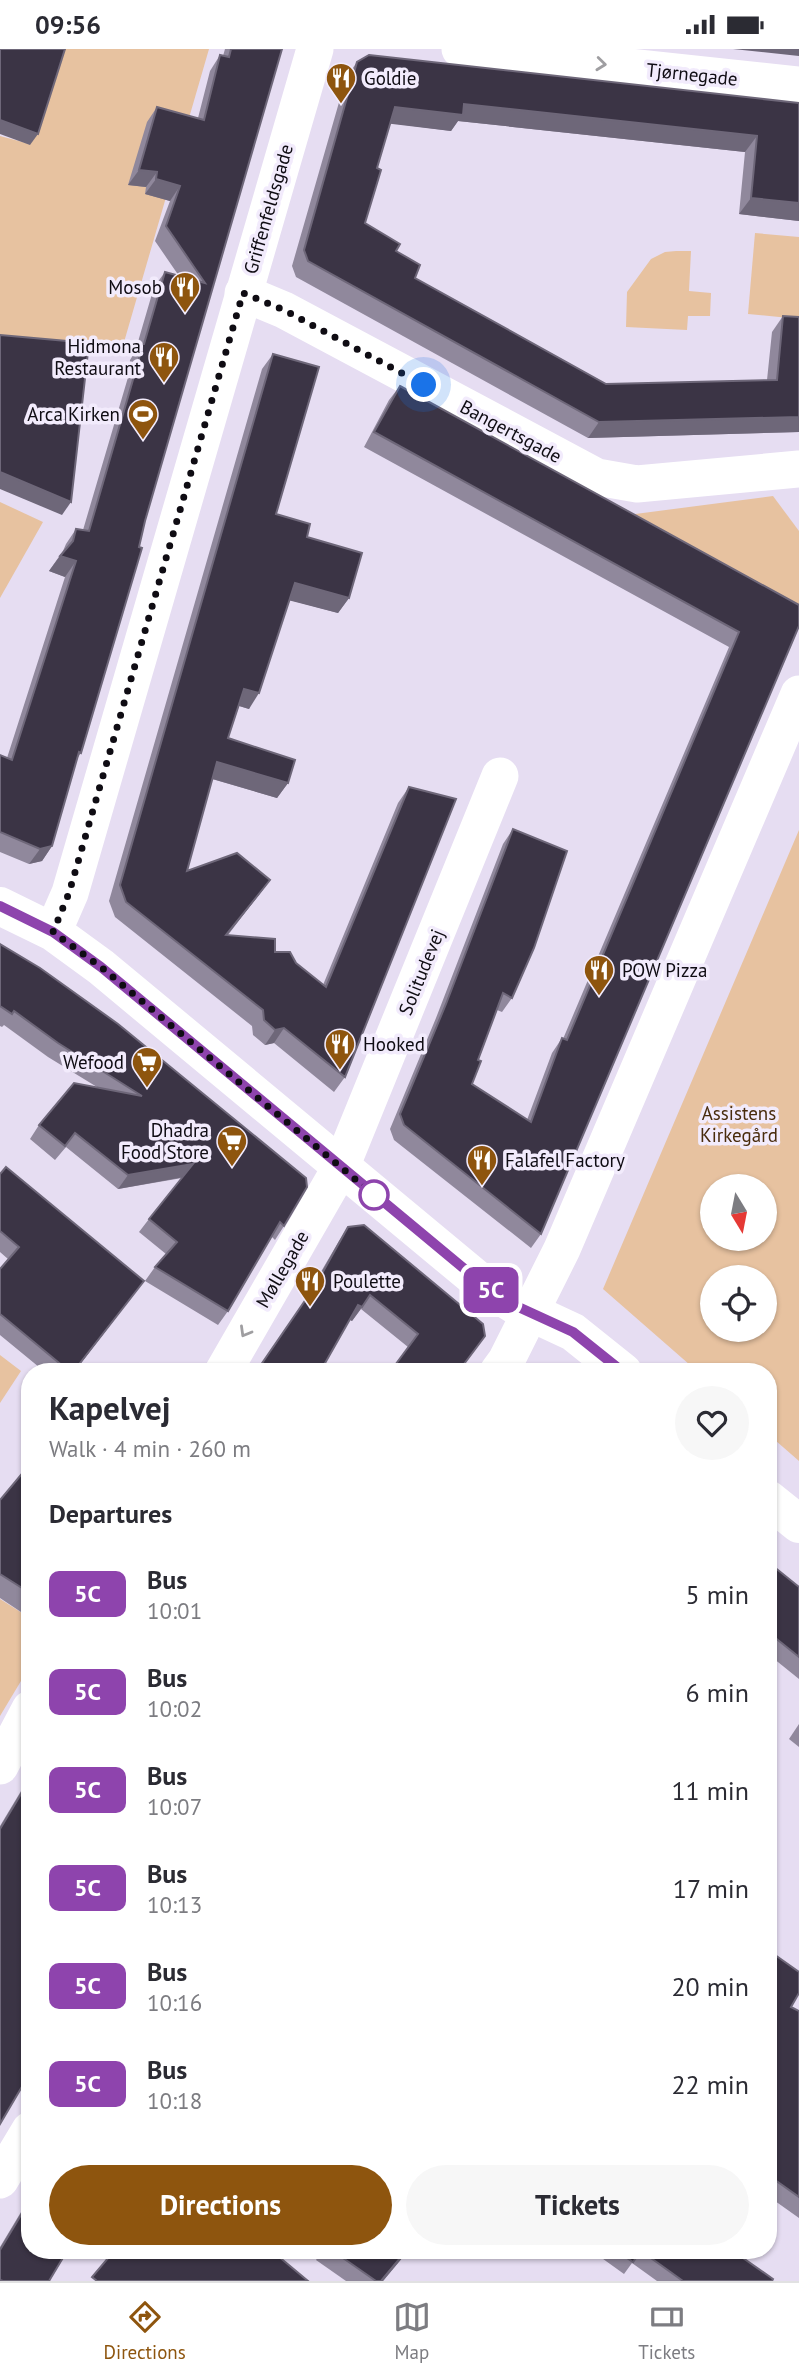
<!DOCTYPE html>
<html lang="en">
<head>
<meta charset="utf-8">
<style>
  body { margin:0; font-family:"PT Sans",sans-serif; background:#f7f7f7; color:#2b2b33; height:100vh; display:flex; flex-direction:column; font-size:26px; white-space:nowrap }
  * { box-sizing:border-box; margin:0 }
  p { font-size:23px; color:#7c7c81 }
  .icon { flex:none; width:38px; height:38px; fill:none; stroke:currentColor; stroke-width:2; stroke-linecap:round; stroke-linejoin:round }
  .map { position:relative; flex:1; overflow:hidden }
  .panel { position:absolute; left:21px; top:1314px; width:756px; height:896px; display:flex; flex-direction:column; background:#fff; border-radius:28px; box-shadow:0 2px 5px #0004 }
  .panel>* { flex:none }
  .badge { padding:0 14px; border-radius:10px; font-size:24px; line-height:46px }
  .needle { width:46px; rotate:170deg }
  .controls { position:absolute; left:700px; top:1125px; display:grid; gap:14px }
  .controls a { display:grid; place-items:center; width:77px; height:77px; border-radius:50%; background:#fff; box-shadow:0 2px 5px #0004; font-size:35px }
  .you { position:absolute; width:35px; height:35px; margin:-18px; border:5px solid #fff; border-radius:50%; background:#1a73e8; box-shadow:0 0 0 10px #1a73e833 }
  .map>.badge { position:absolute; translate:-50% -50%; box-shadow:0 0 0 4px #fff }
  h2 { padding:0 28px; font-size:26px; line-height:63px }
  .round { display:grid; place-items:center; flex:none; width:74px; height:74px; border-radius:37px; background:#f7f7f7 }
  .headline { display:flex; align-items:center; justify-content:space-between; height:119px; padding:0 28px }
  h1 { font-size:33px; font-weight:600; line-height:52px }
  .cta { display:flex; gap:14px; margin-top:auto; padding:14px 28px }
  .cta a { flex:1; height:80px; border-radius:42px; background:#8e550e; color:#fff; font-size:28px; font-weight:600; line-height:80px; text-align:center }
  .cta a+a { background:#f7f7f7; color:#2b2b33 }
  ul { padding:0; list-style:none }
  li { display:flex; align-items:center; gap:21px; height:98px; padding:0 28px }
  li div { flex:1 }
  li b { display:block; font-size:26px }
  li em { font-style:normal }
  li .badge { min-width:77px; font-weight:700; text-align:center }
  .status { display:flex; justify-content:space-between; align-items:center; height:49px; padding:0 35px; background:#fff; direction:ltr }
  .status svg { height:19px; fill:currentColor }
  .dock { display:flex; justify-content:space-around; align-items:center; height:98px; border-top:2px solid #e1e1e2; background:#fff; font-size:19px; color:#7c7c81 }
  .dock a { display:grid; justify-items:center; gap:4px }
  .dock .on { color:#8e550e }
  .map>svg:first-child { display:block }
  .green { fill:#e7c2a0; fill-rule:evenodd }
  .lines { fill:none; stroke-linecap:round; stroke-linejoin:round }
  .street { stroke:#fff; stroke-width:37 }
  .secondary { stroke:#fff; stroke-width:38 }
  .wall { fill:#90889c }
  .shaded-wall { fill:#6e6779 }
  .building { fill:#3b3445; stroke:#6e6779; stroke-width:2 }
  .oneway { stroke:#9f9ea1 }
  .line-casing { stroke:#fff; stroke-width:16 }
  .line { stroke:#8e44ad; stroke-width:10 }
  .walk { stroke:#0f0c13; stroke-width:7; stroke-dasharray:0 12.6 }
  .stop-dot { fill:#fff; stroke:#8e44ad; stroke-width:3.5 }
  .labels { text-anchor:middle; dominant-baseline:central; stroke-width:7; stroke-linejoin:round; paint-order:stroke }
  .street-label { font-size:19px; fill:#0f0c13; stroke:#f2ebfc }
  .poi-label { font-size:19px; fill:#0f0c13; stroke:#f2ebfc; text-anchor:start }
  .park-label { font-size:19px; fill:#482b0c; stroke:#f2ebfc }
</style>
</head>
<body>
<div class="status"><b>09:56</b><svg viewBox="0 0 49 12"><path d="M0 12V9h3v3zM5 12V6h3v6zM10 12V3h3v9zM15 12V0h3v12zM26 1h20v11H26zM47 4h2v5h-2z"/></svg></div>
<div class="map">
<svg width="799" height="2232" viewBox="0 0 799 2232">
  <rect width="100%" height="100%" fill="#e6ddf2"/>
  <g class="green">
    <polygon points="0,0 209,0 120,307 0,295 0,87 30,95"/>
    <polygon points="755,184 799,188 799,270 748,265"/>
    <polygon points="676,202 691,202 689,242 711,244 710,267 688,267 687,281 626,278 627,243 651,210 665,203"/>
    <polygon points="773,447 799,482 799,563 620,467"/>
    <polygon points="0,453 43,473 0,549"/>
    <path d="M799 781V1412L768 1385V1323H698L603 1240ZM712 1138H765V1190H712ZM712 1228H765V1281H712Z"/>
    <polygon points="0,1306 21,1322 0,1354"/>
    <polygon points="0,1550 30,1569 30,1617 0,1667"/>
  </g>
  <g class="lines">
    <g class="street">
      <polyline points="460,0 799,36"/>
      <polyline points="243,244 284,261 597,428 637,435 799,420"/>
      <polyline points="53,883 70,844 315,0"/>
      <polyline points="223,1323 341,1118 500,727"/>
      <polyline points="498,1323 506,1312 562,1200 799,645"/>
      <polyline points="0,1717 30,1660"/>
      <polyline points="0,2131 30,2081"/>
    </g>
    <g class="secondary">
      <polyline points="0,857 53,883 101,918 485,1237 515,1256 573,1283 623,1323"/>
      <polyline points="768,1450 799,1475"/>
    </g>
  </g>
  <g class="wall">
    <polygon points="225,0 282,0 145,472 81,704 76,711 52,797 42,812 29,815 0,803 0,706 7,709 65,528 49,522 63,502 66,495 76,480 83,481 129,325 130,311 135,303 154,238 165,223 179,227 155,192 170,152 145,145 146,138 128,136 147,73 157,58 198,69 210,22 220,6 223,7"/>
    <polygon points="357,13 799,54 799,172 739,165 745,103 458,72 451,82 390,74 377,119 365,174 396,202 415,229 606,335 767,331 772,283 783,267 799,383 588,389 296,228 292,217 346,29"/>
    <polygon points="273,305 276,465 307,488 349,549 338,564 290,551 249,660 239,657 228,689 288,734 277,749 212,730 187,822 270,831 228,886 275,903 296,914 323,936 398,754 409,738 345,1028 334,1043 274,994 265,996 253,986 252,977 115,868 109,852 262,320"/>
    <polygon points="400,337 799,556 541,1185 531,1199 394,1091 390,1080 436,969 503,795 513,780 512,949 502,963 497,961 478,1011 472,1035 527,1071 552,1004 562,989 563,990 729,598 364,398 389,351"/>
    <polygon points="0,895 284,1177 275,1191 271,1187 228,1262 218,1276 145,1232 155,1218 166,1205 139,1183 149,1170 182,1129 118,1140 66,1098 55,1111 30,1090 39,1076 97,1038 48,1008 4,976 2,978 0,977"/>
    <polygon points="0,1125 144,1232 74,1323 45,1323 0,1286 0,1220 8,1210 0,1203"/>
    <polygon points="348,1178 483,1275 408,1298 361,1260 352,1272 305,1250 339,1192"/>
    <polygon points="30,1415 30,1569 0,1549 0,1451"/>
    <polygon points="768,1513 799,1538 799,1630 768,1605"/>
    <polygon points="799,1675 799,1698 789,1690"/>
    <polygon points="30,1727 30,2024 0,2075 0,1777"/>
    <polygon points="768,1901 791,1958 799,1962 799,2169 768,2147"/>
    <polygon points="30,2148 30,2202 49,2232 0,2232 0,2198"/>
    <polygon points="322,2202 408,2202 383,2232 346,2232 316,2211"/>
    <polygon points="592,2202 733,2202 772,2232 657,2232 632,2214 624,2225"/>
  </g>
  <g class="shaded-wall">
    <polygon points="733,0 799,0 799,7"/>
    <polygon points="464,55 757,87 745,103 458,72 451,82 384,74 395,58"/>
    <polygon points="0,71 38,85 30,96 0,85"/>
    <polygon points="139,121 157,123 146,138 128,136"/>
    <polygon points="156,130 180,137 170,152 145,145"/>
    <polygon points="751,149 799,154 799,172 739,165"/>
    <polygon points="799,368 799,383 588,389 599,373"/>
    <polygon points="0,423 71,453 62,466 0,440"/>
    <polygon points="60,507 76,512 65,528 49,522"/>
    <polygon points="295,534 349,549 338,564 284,550"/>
    <polygon points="244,640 259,644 249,660 233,655"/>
    <polygon points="217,713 288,734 277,749 206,728"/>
    <polygon points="52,797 42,812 29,815 40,800"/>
    <polygon points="270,831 259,846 215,901 226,886"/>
    <polygon points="284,979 274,994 265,996 275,981"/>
    <polygon points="193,1115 184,1128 118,1140 128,1126"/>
    <polygon points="144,1232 74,1323 73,1323"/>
    <polygon points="358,1256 362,1258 352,1272 349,1270"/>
    <polygon points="406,2202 408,2202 383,2232 381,2232"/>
  </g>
  <g class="building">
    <polygon points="0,0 65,0 38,85 0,71"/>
    <polygon points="231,0 282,0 145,472 139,498 142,499 81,704 79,703 52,797 40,800 0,783 0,706 12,711 76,512 60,507 73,492 76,480 89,482 139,310 141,295 144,295 165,223 205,234 166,177 180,137 156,130 157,123 139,121 157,58 204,71 220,6 229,8"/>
    <polygon points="369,6 799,54 799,154 751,149 757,87 464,55 463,66 395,58 377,119 381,121 365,174 400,195 396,202 420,216 415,229 606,335 777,331 783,267 799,268 799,368 599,373 308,212 304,201 357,13"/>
    <polygon points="0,286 89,294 71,453 0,423"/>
    <polygon points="273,305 319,318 276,465 310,475 307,488 362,504 349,549 295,534 259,644 244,640 228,689 295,711 288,734 217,713 187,822 237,804 270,831 226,886 275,890 275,903 290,903 296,914 326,938 409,738 456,750 345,1028 284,979 275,981 264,971 263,961 126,853 120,836"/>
    <polygon points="400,337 799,556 799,577 541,1185 404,1076 400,1065 446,955 513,780 567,802 534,899 512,949 503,944 478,1011 481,1012 472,1035 531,1073 562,989 567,991 739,583 374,383"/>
    <polygon points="0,895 40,919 118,975 306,1129 307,1138 284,1177 280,1173 228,1262 155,1218 177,1193 149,1170 193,1115 128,1126 75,1084 65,1097 39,1076 74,1034 142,1047 58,994 14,962 12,965 0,957"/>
    <polygon points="6,1118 144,1232 73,1323 70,1323 0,1265 0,1220 19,1198 0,1182 0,1125"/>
    <polygon points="364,1176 483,1275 485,1287 458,1323 390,1323 418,1285 370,1246 362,1258 358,1256 320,1323 256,1323 315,1237 348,1178"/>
    <polygon points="30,1415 30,1544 0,1525 0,1451"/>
    <polygon points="768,1513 799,1538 799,1608 768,1583"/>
    <polygon points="30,1730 30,2024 0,2075 0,1780"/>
    <polygon points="768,1901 799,1923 799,1944 791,1958 799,1962 799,2148 768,2126"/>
    <polygon points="30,2151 30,2202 67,2202 49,2232 3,2232 0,2231 0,2201"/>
    <polygon points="114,2202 272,2202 308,2232 97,2232 92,2228"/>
    <polygon points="333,2202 406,2202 381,2232 376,2232"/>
    <polygon points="617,2202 733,2202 773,2230 772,2232 683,2232 641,2202 633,2213"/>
  </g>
  <defs><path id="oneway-chevron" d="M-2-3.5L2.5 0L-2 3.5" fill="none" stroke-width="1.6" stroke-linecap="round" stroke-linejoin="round" transform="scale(1.75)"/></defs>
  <g class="oneway">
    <use href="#oneway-chevron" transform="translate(601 15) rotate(6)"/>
    <use href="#oneway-chevron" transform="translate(245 1283) rotate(120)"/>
  </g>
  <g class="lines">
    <g class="line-casing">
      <polyline id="line" points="0,857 53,883 101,918 485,1237 514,1256 573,1283 623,1323"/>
    </g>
    <use href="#line" class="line"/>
    <polyline class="walk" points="374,1146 379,1150 101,918 53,883 69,844 243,244 284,261 424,336"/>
  </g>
  <defs>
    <g id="restaurant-pin" transform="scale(1.575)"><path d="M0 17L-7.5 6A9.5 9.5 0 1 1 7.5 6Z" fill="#8e550e" stroke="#f2ebfc"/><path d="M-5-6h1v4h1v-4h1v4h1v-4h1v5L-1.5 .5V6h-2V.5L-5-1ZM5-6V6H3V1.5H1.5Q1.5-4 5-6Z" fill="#fff"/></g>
    <g id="stadium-pin" transform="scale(1.575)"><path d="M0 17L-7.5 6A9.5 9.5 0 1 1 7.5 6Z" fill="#8e550e" stroke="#f2ebfc"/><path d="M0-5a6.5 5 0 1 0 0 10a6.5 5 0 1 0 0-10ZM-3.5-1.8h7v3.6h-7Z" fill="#fff"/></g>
    <g id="supermarket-pin" transform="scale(1.575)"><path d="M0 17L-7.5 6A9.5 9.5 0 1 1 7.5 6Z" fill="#8e550e" stroke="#f2ebfc"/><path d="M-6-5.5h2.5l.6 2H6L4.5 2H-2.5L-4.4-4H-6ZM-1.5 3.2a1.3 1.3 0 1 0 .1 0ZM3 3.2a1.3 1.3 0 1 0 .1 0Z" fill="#fff"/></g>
  </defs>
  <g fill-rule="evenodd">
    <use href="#restaurant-pin" x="341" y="29"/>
    <use href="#restaurant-pin" x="185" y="238"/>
    <use href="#restaurant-pin" x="164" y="308"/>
    <use href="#stadium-pin" x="143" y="365"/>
    <use href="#restaurant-pin" x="599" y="921"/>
    <use href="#restaurant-pin" x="340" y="995"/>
    <use href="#supermarket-pin" x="147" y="1013"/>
    <use href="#supermarket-pin" x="232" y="1092"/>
    <use href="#restaurant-pin" x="482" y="1111"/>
    <use href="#restaurant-pin" x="310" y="1232"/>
  </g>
  <circle class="stop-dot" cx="374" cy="1146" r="14"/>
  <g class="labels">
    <g class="street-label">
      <text transform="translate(692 25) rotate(6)">Tjørnegade</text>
      <text transform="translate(268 160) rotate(-74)">Griffenfeldsgade</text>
      <text transform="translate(511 382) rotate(28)">Bangertsgade</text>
      <text transform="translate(421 923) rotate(-68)">Solitudevej</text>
      <text transform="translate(282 1220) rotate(-60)">Møllegade</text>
    </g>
    <g class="poi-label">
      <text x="364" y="29">Goldie</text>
      <text x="162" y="238" text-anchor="end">Mosob</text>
      <text x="141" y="297" text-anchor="end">Hidmona<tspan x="141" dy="22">Restaurant</tspan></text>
      <text x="120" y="365" text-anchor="end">Arca Kirken</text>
      <text x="622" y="921">POW Pizza</text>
      <text x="363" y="995">Hooked</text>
      <text x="124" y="1013" text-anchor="end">Wefood</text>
      <text x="209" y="1081" text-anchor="end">Dhadra<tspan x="209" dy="22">Food Store</tspan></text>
      <text x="505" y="1111">Falafel Factory</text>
      <text x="333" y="1232">Poulette</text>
    </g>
    <g class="park-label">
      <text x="739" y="1064">Assistens<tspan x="739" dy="22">Kirkegård</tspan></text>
    </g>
  </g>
</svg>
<div class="controls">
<a><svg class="needle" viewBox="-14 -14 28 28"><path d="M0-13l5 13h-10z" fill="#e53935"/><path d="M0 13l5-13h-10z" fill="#7c7c81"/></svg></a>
<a><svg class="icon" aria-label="locate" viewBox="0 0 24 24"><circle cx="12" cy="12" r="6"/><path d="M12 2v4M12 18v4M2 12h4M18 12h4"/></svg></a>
</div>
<div class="you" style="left:424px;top:336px"></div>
<b class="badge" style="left:491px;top:1241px;background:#8e44ad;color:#fff">5C</b>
<section class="panel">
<div class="headline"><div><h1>Kapelvej</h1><p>Walk · 4 min · 260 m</p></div><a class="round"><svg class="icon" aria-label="heart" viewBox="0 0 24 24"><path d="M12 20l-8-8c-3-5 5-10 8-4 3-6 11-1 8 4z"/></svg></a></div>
<h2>Departures</h2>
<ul>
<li><span class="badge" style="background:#8e44ad;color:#fff">5C</span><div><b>Bus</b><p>10:01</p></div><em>5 min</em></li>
<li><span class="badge" style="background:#8e44ad;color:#fff">5C</span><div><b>Bus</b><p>10:02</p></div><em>6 min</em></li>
<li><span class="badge" style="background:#8e44ad;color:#fff">5C</span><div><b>Bus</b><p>10:07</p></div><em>11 min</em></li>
<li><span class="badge" style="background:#8e44ad;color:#fff">5C</span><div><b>Bus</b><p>10:13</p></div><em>17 min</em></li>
<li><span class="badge" style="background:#8e44ad;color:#fff">5C</span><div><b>Bus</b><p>10:16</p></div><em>20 min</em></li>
<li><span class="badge" style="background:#8e44ad;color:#fff">5C</span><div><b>Bus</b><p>10:18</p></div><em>22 min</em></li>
</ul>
<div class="cta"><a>Directions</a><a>Tickets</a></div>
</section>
</div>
<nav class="dock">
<a class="on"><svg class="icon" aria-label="directions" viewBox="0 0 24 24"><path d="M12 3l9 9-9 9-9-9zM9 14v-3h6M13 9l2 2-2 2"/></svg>Directions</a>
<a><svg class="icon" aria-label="map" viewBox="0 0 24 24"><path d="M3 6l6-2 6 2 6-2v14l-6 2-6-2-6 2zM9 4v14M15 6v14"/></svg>Map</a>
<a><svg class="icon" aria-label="tickets" viewBox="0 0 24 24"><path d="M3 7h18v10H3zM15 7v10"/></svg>Tickets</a>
</nav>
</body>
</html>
